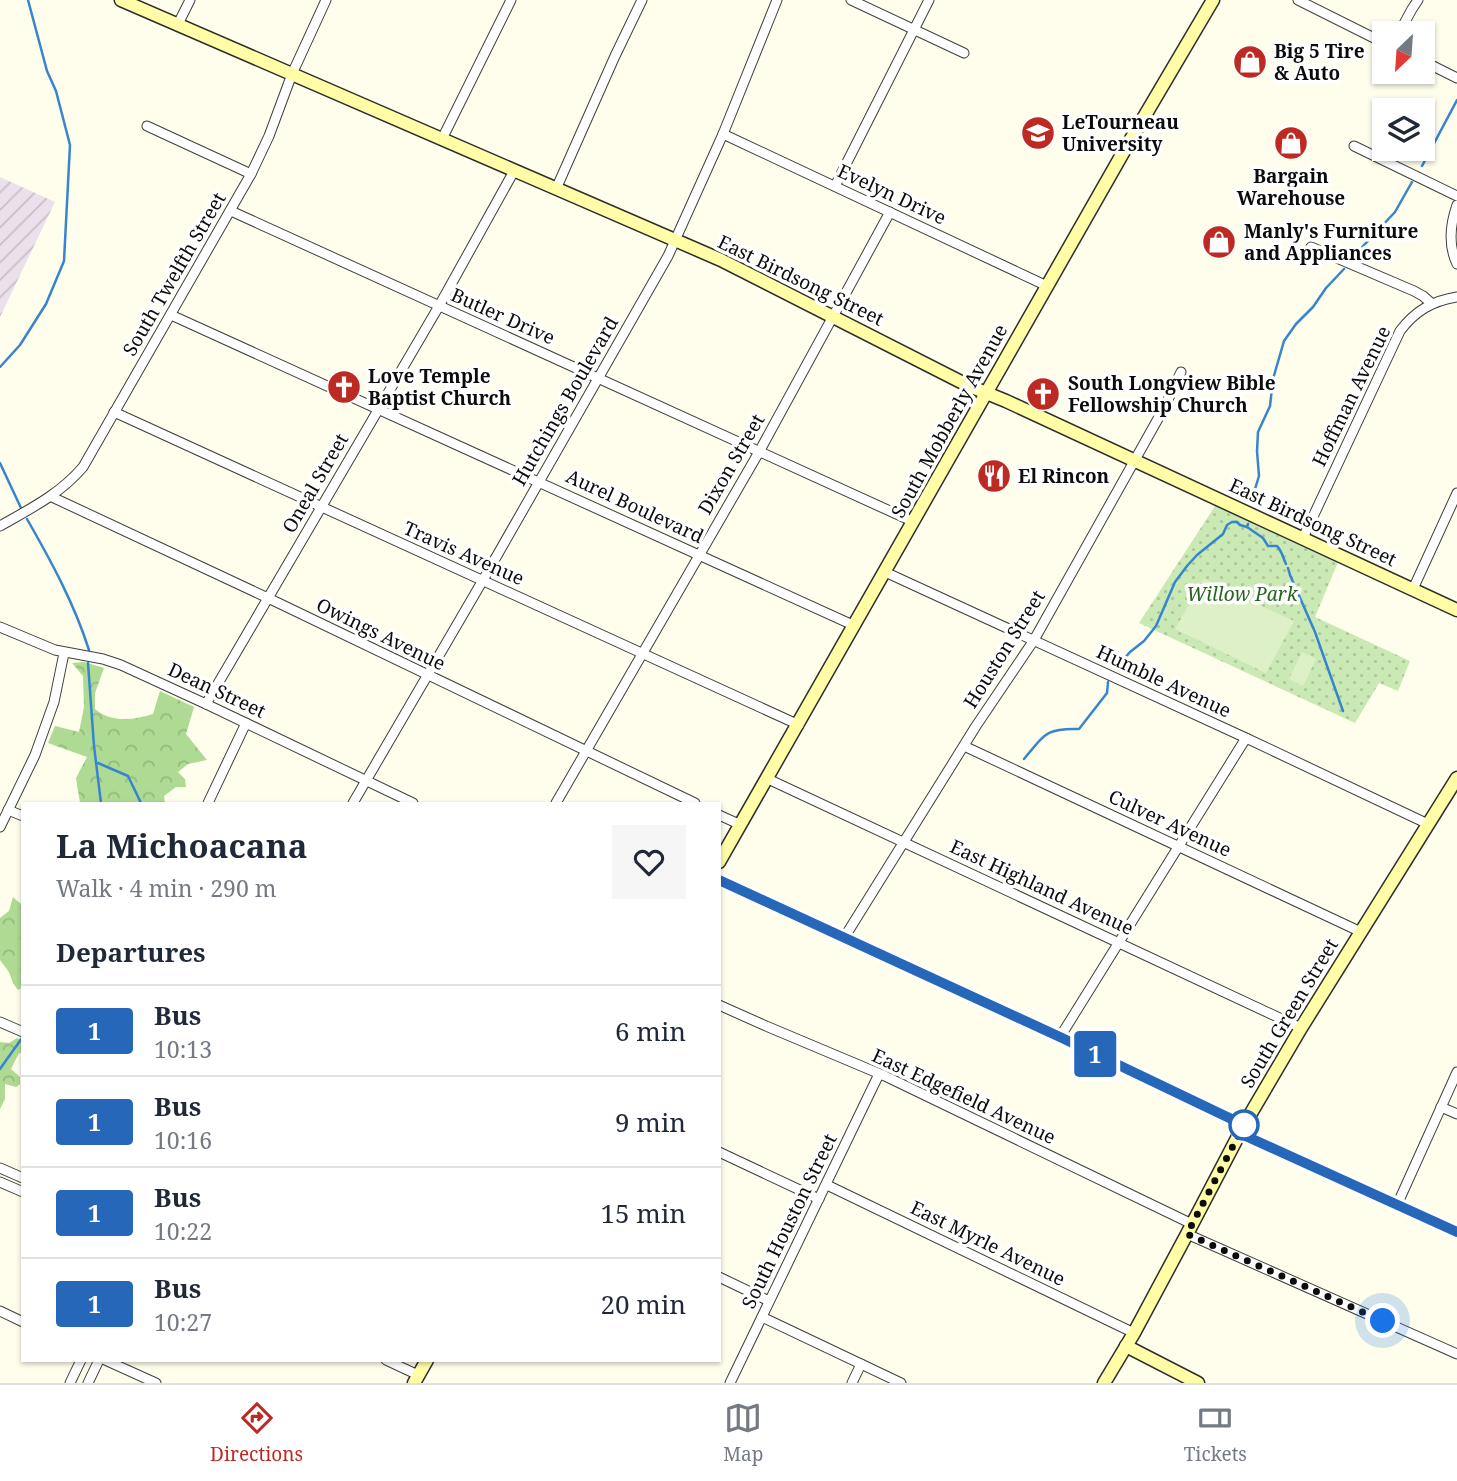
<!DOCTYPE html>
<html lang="en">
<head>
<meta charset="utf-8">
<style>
  body { margin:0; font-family:"Noto Serif",serif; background:#f6f6f7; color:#1f2937; height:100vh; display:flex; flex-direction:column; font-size:26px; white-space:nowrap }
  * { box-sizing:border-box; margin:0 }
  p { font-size:23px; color:#747a83 }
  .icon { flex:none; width:38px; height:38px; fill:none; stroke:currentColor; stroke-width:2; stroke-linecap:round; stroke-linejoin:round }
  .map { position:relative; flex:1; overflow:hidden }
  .side { position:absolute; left:21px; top:802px; width:700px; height:560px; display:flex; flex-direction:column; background:#fff; border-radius:0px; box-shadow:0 2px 5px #0004 }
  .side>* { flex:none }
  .badge { padding:0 14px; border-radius:5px; font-size:24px; line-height:46px }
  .needle { width:46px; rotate:205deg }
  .buttons { position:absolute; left:1372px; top:21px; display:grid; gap:14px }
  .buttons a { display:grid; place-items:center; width:63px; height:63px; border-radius:0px; background:#fff; box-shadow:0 2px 5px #0004; font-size:35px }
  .you { position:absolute; width:35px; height:35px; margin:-18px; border:5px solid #fff; border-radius:50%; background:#1a73e8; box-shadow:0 0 0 10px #1a73e833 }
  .map>.badge { position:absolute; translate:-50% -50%; box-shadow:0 0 0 4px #fff }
  h2 { padding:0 35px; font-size:26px; line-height:63px }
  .round { display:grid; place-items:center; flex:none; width:74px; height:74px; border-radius:0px; background:#f6f6f7 }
  .overview { display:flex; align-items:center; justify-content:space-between; height:119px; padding:0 35px }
  h1 { font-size:33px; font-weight:700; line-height:52px }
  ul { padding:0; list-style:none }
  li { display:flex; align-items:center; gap:21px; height:91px; padding:0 35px; border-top:2px solid #e0e1e3 }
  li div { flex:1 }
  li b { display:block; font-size:26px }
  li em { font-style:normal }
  li .badge { min-width:77px; font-weight:700; text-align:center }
  .tabs { display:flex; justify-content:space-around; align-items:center; height:98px; border-top:2px solid #e0e1e3; background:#fff; font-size:19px; color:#747a83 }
  .tabs a { display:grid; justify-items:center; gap:4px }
  .tabs .current { color:#bd2923 }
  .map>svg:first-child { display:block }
  .industrial { fill:url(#industrial-furrows) }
  .forest { fill:url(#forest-crowns) }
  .park { fill:url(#park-dots) }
  .pitch { fill:#def0c7 }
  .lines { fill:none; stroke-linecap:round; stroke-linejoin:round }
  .stream { stroke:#3685ce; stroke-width:2.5 }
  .street-casing { stroke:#3f3f3f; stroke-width:11 }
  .secondary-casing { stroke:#2e2e2e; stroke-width:15 }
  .street { stroke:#fff; stroke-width:9 }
  .secondary { stroke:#fffda6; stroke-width:12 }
  .line-casing { stroke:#fff; stroke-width:16 }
  .line { stroke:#2767ba; stroke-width:10 }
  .walk { stroke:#0c0c0c; stroke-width:7; stroke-dasharray:0 12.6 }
  .stop-dot { fill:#fff; stroke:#2767ba; stroke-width:3.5 }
  .labels { text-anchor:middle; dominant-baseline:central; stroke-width:7; stroke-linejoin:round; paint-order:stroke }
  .poi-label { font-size:19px; font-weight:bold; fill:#0c0c0c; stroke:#fff; text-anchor:start }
  .street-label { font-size:19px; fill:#0c0c0c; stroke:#fff }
  .park-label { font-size:19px; font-style:italic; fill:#25641c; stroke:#fff }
</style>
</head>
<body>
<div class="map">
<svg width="1457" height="1383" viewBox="0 0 1457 1383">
  <defs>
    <pattern id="industrial-furrows" width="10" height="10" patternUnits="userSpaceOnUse" patternTransform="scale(1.75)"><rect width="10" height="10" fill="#ebe0eb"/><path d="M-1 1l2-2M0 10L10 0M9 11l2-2" fill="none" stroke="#c8bfc8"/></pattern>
    <pattern id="forest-crowns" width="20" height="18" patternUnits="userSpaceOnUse" patternTransform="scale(1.75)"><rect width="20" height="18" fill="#aeda94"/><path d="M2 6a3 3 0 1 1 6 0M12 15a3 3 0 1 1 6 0" fill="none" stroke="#94ba7e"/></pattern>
    <pattern id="park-dots" width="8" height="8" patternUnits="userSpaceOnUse" patternTransform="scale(1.75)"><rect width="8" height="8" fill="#cbe9b5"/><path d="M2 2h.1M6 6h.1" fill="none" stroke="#adc79a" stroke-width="1.8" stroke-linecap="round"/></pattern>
  </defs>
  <rect width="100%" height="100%" fill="#fffdeb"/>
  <polygon class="industrial" points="0,177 55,202 0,317"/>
  <g class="forest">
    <path d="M84 662 104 668 95 693V709C111 723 134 720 153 714L160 691 194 707 186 734 207 760 188 764 178 772 185 779 186 787H176L164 796 165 803H80L76 778 87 757 48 743 55 726 79 732 84 707 83 676 72 663Z"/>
    <polygon points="13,897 23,906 23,987 18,990 13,983 9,972 0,960 0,918 9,911"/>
    <polygon points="17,1038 23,1041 23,1054 19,1053 11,1069 20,1077 20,1084 16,1087 5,1084 5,1099 0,1109 0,1042 9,1043"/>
  </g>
  <polygon class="park" points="1215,506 1338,562 1315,617 1410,661 1398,691 1379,683 1355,723 1139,623"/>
  <g class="pitch">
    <polygon points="1204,579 1294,621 1266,673 1175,629"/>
    <polygon points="1302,652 1316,659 1303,686 1289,679"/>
  </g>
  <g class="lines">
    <g class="stream">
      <polyline points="1422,166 1457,100"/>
      <polyline points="1352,258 1395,212 1412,182"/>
      <polyline points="0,367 20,345 46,304 64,261 70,145 56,91 47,71 28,0"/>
      <polyline points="0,463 21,508"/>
      <polyline points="1251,502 1259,476 1257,451 1258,432 1270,406 1273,379 1284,341 1296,324 1313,307 1326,288 1344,269"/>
      <path d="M27 519C51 561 74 603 89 650"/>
      <path d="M1248 524 1247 527 1263 538 1268 546H1277C1282 551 1283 558 1286 564"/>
      <polyline points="1288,568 1290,575 1315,632 1343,711"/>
      <polyline points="88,663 94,746 101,803"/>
      <polyline points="1118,666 1130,652 1144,641 1156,626 1175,582 1187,566 1197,555 1223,534 1227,525 1232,522 1237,522 1240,525 1247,527"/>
      <path d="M1024 759C1045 734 1046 728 1079 729L1107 693 1108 682"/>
      <polyline points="98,763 128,776 141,803"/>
      <polyline points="0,1069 22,1038"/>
    </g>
    <g class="street-casing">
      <g id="street">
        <polyline points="851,0 964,53"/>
        <polyline points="1298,0 1384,43"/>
        <polyline points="178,24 190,0"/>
        <polyline points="1399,33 1412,9 1418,0"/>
        <polyline points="1423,61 1457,78"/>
        <polyline points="147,126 251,174"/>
        <polyline points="723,134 1047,286"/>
        <polyline points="442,139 511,0"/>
        <polyline points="1354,146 1457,196"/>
        <polyline points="835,186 929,0"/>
        <polyline points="556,189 615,56 642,0"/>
        <path d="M1457 205C1450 225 1448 245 1457 264"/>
        <polyline points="231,211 914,522"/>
        <polyline points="1311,247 1414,291 1423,296 1431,303"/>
        <polyline points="171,315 855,626"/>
        <polyline points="114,412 799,725"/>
        <polyline points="52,497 268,598 695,803"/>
        <path d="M0 526C30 509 60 494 83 467L251 174 269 136 292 74 326 0"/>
        <path d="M1303 538 1400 331C1415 311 1432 301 1457 297"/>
        <polyline points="885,572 1246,738 1428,824"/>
        <polyline points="1413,589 1457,493"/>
        <polyline points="0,627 55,650 103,659 121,665 206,704 413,803"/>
        <polyline points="206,704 439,306 514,171"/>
        <polyline points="964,746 1361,932"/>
        <polyline points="768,779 1301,1028"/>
        <polyline points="208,803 246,723"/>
        <polyline points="353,803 483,580 668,256 723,134 777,0"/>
        <polyline points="556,803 759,452 890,212"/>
        <polyline points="8,810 23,816"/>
        <polyline points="719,815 741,825"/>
        <polyline points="0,827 35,755 54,702 64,653"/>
        <polyline points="719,880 1060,1037 1244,1125"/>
        <polyline points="844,938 976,726 1034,640 1164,408 1181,372"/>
        <polyline points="719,1005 766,1026 885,1076 1192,1224"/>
        <polyline points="0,1022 23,1032"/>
        <polyline points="1060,1037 1246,738"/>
        <polyline points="1441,1107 1457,1114"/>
        <polyline points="1239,1133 1457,1232"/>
        <polyline points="719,1152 819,1199"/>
        <polyline points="0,1168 23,1178"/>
        <polyline points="0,1182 23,1192"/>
        <polyline points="827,1185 1134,1333"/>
        <polyline points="1397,1205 1457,1072"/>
        <polyline points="1187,1234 1457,1354"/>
        <polyline points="719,1277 769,1301"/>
        <polyline points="0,1311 23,1322"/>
        <polyline points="762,1317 901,1383"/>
        <polyline points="105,1360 156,1383"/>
        <polyline points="386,1360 418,1375"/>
        <polyline points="70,1383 81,1360"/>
        <polyline points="88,1383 99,1360"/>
        <path d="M730 1383C780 1280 830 1177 879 1074"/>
        <polyline points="852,1383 861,1364"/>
      </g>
    </g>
    <g class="secondary-casing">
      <g id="secondary">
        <polyline points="121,0 721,260 967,385 1006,401 1457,610"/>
        <polyline points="719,862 1124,151 1213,0"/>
        <polyline points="1126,1346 1198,1383"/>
        <polyline points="414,1383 427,1360"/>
        <polyline points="1104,1383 1134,1333 1187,1234 1244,1125 1301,1028 1457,778"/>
      </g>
    </g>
    <use href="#street" class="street"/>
    <use href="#secondary" class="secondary"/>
  </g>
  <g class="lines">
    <g class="line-casing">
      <polyline id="line" points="719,880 1060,1037 1244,1125 1239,1133 1457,1232"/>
    </g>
    <use href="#line" class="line"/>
    <polyline class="walk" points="1244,1125 1187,1234 1383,1321"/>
  </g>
  <defs>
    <g id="shop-disc" transform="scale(1.75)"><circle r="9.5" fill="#bd2923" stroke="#fff"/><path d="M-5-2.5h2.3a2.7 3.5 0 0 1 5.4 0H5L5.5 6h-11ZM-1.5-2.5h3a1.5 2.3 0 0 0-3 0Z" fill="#fff"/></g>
    <g id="university-disc" transform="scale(1.75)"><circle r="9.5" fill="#bd2923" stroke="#fff"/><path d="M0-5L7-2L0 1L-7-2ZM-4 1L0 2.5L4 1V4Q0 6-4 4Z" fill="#fff"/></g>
    <g id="church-disc" transform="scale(1.75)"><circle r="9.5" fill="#bd2923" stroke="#fff"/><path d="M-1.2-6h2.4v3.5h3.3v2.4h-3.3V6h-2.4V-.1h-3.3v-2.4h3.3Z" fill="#fff"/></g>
    <g id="restaurant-disc" transform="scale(1.75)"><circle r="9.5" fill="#bd2923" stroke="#fff"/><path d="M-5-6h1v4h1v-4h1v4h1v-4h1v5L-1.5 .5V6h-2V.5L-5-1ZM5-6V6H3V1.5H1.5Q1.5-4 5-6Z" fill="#fff"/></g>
  </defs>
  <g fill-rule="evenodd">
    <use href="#shop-disc" x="1250" y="62"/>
    <use href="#university-disc" x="1038" y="133"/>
    <use href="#shop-disc" x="1291" y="143"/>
    <use href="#shop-disc" x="1219" y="242"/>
    <use href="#church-disc" x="344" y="387"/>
    <use href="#church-disc" x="1043" y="394"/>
    <use href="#restaurant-disc" x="994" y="476"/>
  </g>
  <circle class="stop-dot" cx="1244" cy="1125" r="14"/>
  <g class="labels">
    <g class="poi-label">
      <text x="1274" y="51">Big 5 Tire<tspan x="1274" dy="22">&amp; Auto</tspan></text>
      <text x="1062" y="122">LeTourneau<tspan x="1062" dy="22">University</tspan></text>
      <text x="1291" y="176" text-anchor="middle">Bargain<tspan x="1291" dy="22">Warehouse</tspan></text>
      <text x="1244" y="231">Manly's Furniture<tspan x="1244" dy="22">and Appliances</tspan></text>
      <text x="368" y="376">Love Temple<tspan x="368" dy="22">Baptist Church</tspan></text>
      <text x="1068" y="383">South Longview Bible<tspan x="1068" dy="22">Fellowship Church</tspan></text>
      <text x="1018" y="476">El Rincon</text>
    </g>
    <g class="street-label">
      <text transform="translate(892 194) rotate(25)">Evelyn Drive</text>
      <text transform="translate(174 274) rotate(-60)">South Twelfth Street</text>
      <text transform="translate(801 280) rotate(26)">East Birdsong Street</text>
      <text transform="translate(503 316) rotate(24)">Butler Drive</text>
      <text transform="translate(1351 396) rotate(-64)">Hoffman Avenue</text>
      <text transform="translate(565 401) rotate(-60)">Hutchings Boulevard</text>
      <text transform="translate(949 421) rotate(-61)">South Mobberly Avenue</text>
      <text transform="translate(731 464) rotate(-60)">Dixon Street</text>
      <text transform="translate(315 483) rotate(-60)">Oneal Street</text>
      <text transform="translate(635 506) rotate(25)">Aurel Boulevard</text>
      <text transform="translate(1313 522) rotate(25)">East Birdsong Street</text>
      <text transform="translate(464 553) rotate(24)">Travis Avenue</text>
      <text transform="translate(381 634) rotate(26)">Owings Avenue</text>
      <text transform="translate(1004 649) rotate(-58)">Houston Street</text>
      <text transform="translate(1164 681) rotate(25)">Humble Avenue</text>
      <text transform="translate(217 690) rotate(25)">Dean Street</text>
      <text transform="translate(1170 823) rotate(25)">Culver Avenue</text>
      <text transform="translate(1042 887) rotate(25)">East Highland Avenue</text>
      <text transform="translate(1289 1013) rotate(-59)">South Green Street</text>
      <text transform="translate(964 1096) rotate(25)">East Edgefield Avenue</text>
      <text transform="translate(789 1221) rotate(-64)">South Houston Street</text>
      <text transform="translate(988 1243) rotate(26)">East Myrle Avenue</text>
    </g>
    <g class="park-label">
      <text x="1242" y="594">Willow Park</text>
    </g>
  </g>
</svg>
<div class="buttons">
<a><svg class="needle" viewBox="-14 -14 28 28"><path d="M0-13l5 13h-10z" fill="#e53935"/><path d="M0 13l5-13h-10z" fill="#747a83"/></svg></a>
<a><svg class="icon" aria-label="layers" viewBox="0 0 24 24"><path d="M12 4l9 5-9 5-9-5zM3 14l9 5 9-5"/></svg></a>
</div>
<div class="you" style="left:1383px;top:1321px"></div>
<b class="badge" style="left:1095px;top:1054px;background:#2767ba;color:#fff">1</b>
<section class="side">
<div class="overview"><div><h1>La Michoacana</h1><p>Walk · 4 min · 290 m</p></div><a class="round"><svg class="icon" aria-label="heart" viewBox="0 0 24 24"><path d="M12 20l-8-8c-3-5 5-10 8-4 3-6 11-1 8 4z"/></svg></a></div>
<h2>Departures</h2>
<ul>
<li><span class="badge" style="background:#2767ba;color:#fff">1</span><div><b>Bus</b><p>10:13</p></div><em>6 min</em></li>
<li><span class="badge" style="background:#2767ba;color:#fff">1</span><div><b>Bus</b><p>10:16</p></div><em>9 min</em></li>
<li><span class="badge" style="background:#2767ba;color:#fff">1</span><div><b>Bus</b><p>10:22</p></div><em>15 min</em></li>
<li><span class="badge" style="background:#2767ba;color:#fff">1</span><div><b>Bus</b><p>10:27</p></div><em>20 min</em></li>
</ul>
</section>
</div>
<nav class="tabs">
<a class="current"><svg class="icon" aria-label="directions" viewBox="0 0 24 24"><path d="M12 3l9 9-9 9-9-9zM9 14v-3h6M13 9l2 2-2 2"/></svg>Directions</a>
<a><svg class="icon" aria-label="map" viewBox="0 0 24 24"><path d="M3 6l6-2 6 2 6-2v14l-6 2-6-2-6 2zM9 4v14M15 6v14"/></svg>Map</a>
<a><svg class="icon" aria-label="tickets" viewBox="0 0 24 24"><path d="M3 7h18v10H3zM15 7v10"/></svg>Tickets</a>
</nav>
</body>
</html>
